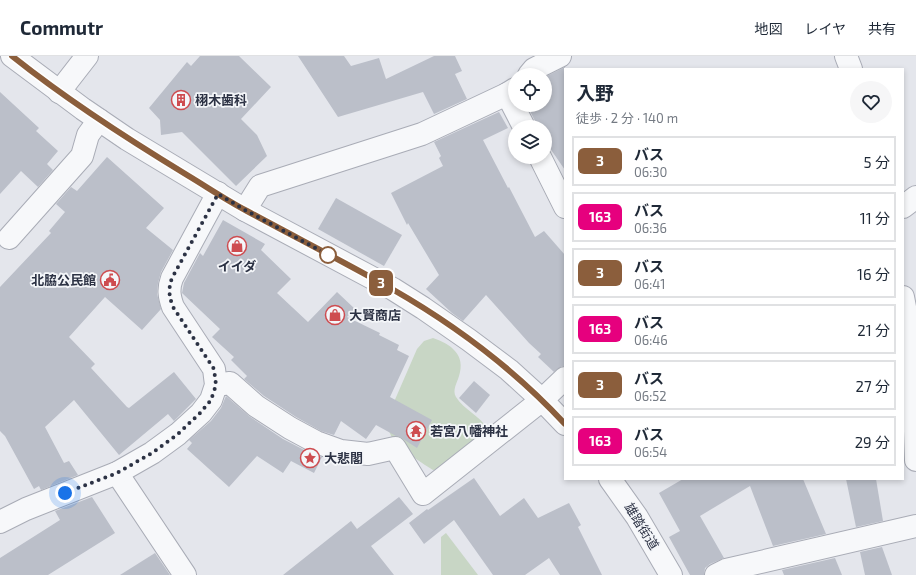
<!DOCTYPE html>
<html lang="ja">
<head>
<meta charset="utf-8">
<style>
  body { margin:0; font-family:"Exo 2","Noto Sans JP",sans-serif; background:#f6f6f7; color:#1f2937; height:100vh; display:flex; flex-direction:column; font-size:15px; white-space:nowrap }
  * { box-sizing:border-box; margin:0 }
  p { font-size:13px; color:#747a83 }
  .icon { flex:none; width:22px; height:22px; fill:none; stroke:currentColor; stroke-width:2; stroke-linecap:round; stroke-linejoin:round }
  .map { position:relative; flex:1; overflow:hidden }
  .side { position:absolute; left:564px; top:12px; width:340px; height:412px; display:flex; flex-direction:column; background:#fff; border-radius:0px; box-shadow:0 2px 6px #0003 }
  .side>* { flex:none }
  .badge { padding:0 8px; border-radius:6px; font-size:14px; line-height:26px }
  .controls { position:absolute; left:508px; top:12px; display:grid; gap:8px }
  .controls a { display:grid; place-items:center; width:44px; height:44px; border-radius:50%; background:#fff; box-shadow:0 2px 6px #0003; font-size:20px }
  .you { position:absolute; width:20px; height:20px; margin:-10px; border:3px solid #fff; border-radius:50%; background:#1a73e8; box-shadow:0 0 0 6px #1a73e833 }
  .map>.badge { position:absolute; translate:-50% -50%; box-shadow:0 0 0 2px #fff }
  .round { display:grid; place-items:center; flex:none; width:42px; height:42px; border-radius:21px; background:#f6f6f7 }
  .head { display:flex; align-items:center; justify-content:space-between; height:68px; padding:0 12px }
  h1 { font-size:19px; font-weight:700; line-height:30px }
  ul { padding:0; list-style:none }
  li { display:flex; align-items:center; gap:12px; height:50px; margin:0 8px 6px; padding:0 4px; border:2px solid #e0e1e3; border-radius:0px }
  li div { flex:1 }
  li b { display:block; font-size:15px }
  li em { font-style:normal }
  li .badge { min-width:44px; font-weight:700; text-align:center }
  header { display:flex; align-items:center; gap:24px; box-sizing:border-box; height:56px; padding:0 20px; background:#fff; border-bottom:1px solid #e0e1e3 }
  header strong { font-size:19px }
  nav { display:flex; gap:22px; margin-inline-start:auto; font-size:14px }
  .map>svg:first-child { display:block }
  .green { fill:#c8d6c5 }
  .building { fill:#bbbfc9 }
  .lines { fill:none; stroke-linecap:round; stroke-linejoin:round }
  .minor-casing { stroke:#a9acb6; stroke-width:24 }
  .minor { stroke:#f7f8fa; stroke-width:22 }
  .line-casing { stroke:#fff; stroke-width:9 }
  .line { stroke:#8b5e3c; stroke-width:6 }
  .walk { stroke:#2c3244; stroke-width:4; stroke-dasharray:0 7.2 }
  .stop-dot { fill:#fff; stroke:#8b5e3c; stroke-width:2 }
  .labels { text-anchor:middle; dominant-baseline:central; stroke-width:3.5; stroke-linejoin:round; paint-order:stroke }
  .poi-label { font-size:13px; font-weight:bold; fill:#2c3244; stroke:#f4f6f9; text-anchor:start }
  .street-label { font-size:13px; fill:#2c3244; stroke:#f4f6f9 }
</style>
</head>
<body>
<header>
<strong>Commutr</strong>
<nav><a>地図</a><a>レイヤ</a><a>共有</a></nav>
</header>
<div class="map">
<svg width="916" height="519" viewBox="0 0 916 519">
  <rect width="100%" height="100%" fill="#e4e6ec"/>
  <g class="green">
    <path d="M433 282C451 288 466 299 459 320 457 327 452 334 456 341 464 354 479 359 487 372L485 379 442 413 433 414 425 409 400 392 393 384 388 373 387 362 417 293 424 285Z"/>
    <polygon points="446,477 478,519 441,519 441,481"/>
  </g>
  <g class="building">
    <polygon points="200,0 239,0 271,31 241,63 257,79 267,100 236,130 182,76 161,79 160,64 149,52 187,6 191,10"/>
    <polygon points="298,0 344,0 351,10 379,2 386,23 434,0 455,0 462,15 455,18 467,43 434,58 423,36 338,61"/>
    <polygon points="565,11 565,114 545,85 545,71 536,71 535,65 529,53 536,49 545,49 545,21"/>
    <polygon points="0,36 39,72 36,75 58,95 47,108 53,114 38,131 21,115 0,138"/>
    <polygon points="499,56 508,72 483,84 508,132 509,131 535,181 544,175 565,199 565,310 562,310 554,316 538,301 541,298 529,287 486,239 463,265 452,257 426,233 439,219 408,167 407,169 391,137 443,110 439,102 441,100 434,86"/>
    <polygon points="107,101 164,152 146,172 173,194 161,216 158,227 157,238 161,253 142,274 105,241 69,281 95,308 91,312 127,351 129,352 174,316 196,343 174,365 168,358 119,399 74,344 45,371 64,407 69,405 78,419 41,434 39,430 34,433 5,380 0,375 0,231 51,177 49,175 65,156 56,148 71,131 77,135"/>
    <polygon points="336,142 402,179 384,210 318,173"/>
    <polygon points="223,164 265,188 261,194 291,223 277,237 308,266 337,236 355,253 347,261 380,277 379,279 399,289 397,294 409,300 390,341 432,364 417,392 400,381 396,380 376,369 366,383 341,365 334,379 321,375 296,361 264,340 244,323 247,320 231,304 234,301 212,281 220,273 182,237 184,227 200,197 203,200"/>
    <polygon points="474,325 490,339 476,357 459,342"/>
    <polygon points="226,340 249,360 283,383 310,397 322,401 314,417 291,405 283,417 257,400 229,431 187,393 192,387 189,384 211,365 221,352"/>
    <polygon points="474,422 500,460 524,442 538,462 569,447 581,469 578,471 602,519 560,519 549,502 525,519 493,519 454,464 424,488 409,467 427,453 428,454"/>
    <polygon points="683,423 803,423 826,478 773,490 750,430 700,460 724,502 710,508 705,512 704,519 690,519 669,481 680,475 659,437"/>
    <polygon points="846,423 876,423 883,465 856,471"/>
    <polygon points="92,441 115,477 48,519 0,519 0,502 60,464 55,455"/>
    <polygon points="399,441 413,458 371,490 394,519 283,519 351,465 357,473"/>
    <polygon points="882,491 892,519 865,519 860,496"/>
    <polygon points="155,497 170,519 120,519"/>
    <polygon points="835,502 842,519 784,519 782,514"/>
  </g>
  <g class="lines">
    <g class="minor-casing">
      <g id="minor">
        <polyline points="12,0 83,53 127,83 245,154 393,233 423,252 469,284 509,314 542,344 565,368"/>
        <polyline points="846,0 851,13"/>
        <polyline points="529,19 534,13 560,0"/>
        <polyline points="59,36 87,0"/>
        <polyline points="507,38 524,71"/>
        <polyline points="540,101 565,151"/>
        <polyline points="903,151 916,141"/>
        <polyline points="245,154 260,130 422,78 507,38 515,33"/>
        <polyline points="9,182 82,100 88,79 99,64"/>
        <polyline points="903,241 912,287 916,404"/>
        <polyline points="216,329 230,327 256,350 290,372 316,386 341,395 368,398 395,392 423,438 542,344 565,322"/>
        <polyline points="117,417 185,519"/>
        <polyline points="610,423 637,461 671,519"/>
        <path d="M0 466 26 453 117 417 152 397 178 378 201 357 211 344 216 329 214 313 173 251C169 240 168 233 172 222L218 137"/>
        <polyline points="716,519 726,514 916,470"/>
      </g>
    </g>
    <use href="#minor" class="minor"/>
  </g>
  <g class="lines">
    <g class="line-casing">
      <path id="line" d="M12 0C67 44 126 82 187 119 207 131 226 144 247 155 295 181 344 206 392 233 455 269 515 314 565 368"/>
    </g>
    <use href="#line" class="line"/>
    <path class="walk" d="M65 437 117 417 152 397 178 378 200 357 211 344 216 329 214 313 173 251C169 240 168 233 172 222L218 138 245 154 334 202 328 199"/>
  </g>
  <defs>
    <g id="building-ring" transform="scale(1)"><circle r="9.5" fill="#f4f6f9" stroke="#ce4c50" stroke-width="1.5"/><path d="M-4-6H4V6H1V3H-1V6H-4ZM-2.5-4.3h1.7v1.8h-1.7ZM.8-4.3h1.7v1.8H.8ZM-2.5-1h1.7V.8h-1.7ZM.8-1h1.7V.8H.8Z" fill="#ce4c50"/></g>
    <g id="shop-ring" transform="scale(1)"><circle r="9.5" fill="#f4f6f9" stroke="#ce4c50" stroke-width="1.5"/><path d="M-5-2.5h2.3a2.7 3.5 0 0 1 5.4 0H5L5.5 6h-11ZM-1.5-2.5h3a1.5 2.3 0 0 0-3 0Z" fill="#ce4c50"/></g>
    <g id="civic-ring" transform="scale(1)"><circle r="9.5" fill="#f4f6f9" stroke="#ce4c50" stroke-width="1.5"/><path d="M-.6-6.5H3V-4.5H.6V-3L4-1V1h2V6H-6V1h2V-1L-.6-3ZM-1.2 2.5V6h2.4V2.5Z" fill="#ce4c50"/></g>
    <g id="temple-ring" transform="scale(1)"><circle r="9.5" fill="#f4f6f9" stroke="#ce4c50" stroke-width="1.5"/><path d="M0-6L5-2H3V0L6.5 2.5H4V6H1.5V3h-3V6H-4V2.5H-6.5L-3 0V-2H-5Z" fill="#ce4c50"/></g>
    <g id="sight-ring" transform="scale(1)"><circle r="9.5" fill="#f4f6f9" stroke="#ce4c50" stroke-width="1.5"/><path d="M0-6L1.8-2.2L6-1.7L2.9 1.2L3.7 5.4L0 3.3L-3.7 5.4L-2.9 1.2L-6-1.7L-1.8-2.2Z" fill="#ce4c50"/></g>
  </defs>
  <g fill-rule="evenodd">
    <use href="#building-ring" x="181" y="44"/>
    <use href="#shop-ring" x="237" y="190"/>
    <use href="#civic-ring" x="110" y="224"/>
    <use href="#shop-ring" x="335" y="259"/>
    <use href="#temple-ring" x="416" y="375"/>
    <use href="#sight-ring" x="310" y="402"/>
  </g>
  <circle class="stop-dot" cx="328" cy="199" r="8"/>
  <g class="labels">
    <g class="poi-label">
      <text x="195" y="44">栩木歯科</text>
      <text x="237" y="210" text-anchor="middle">イイダ</text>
      <text x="96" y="224" text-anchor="end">北脇公民館</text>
      <text x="349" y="259">大賢商店</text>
      <text x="430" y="375">若宮八幡神社</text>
      <text x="324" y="402">大悲閣</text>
    </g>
    <g class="street-label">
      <text transform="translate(642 470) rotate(58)">雄踏街道</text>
    </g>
  </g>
</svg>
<div class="controls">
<a><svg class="icon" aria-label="locate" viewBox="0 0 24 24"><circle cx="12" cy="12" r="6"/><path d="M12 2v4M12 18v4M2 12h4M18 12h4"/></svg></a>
<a><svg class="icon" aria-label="layers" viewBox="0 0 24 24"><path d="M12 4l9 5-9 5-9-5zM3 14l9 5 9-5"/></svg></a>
</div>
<div class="you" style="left:65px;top:437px"></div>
<b class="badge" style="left:381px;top:227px;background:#8b5e3c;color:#fff">3</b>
<section class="side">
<div class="head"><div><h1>入野</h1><p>徒歩 · 2 分 · 140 m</p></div><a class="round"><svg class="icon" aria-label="heart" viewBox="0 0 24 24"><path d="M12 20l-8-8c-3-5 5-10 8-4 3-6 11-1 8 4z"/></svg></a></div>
<ul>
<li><span class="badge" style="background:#8b5e3c;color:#fff">3</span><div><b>バス</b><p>06:30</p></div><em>5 分</em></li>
<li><span class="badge" style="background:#e6007e;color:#fff">163</span><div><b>バス</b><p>06:36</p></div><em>11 分</em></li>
<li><span class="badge" style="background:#8b5e3c;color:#fff">3</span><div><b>バス</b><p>06:41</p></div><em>16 分</em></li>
<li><span class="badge" style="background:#e6007e;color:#fff">163</span><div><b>バス</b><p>06:46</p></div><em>21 分</em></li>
<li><span class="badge" style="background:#8b5e3c;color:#fff">3</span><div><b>バス</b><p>06:52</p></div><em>27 分</em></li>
<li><span class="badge" style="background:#e6007e;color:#fff">163</span><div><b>バス</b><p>06:54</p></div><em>29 分</em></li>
</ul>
</section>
</div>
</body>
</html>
